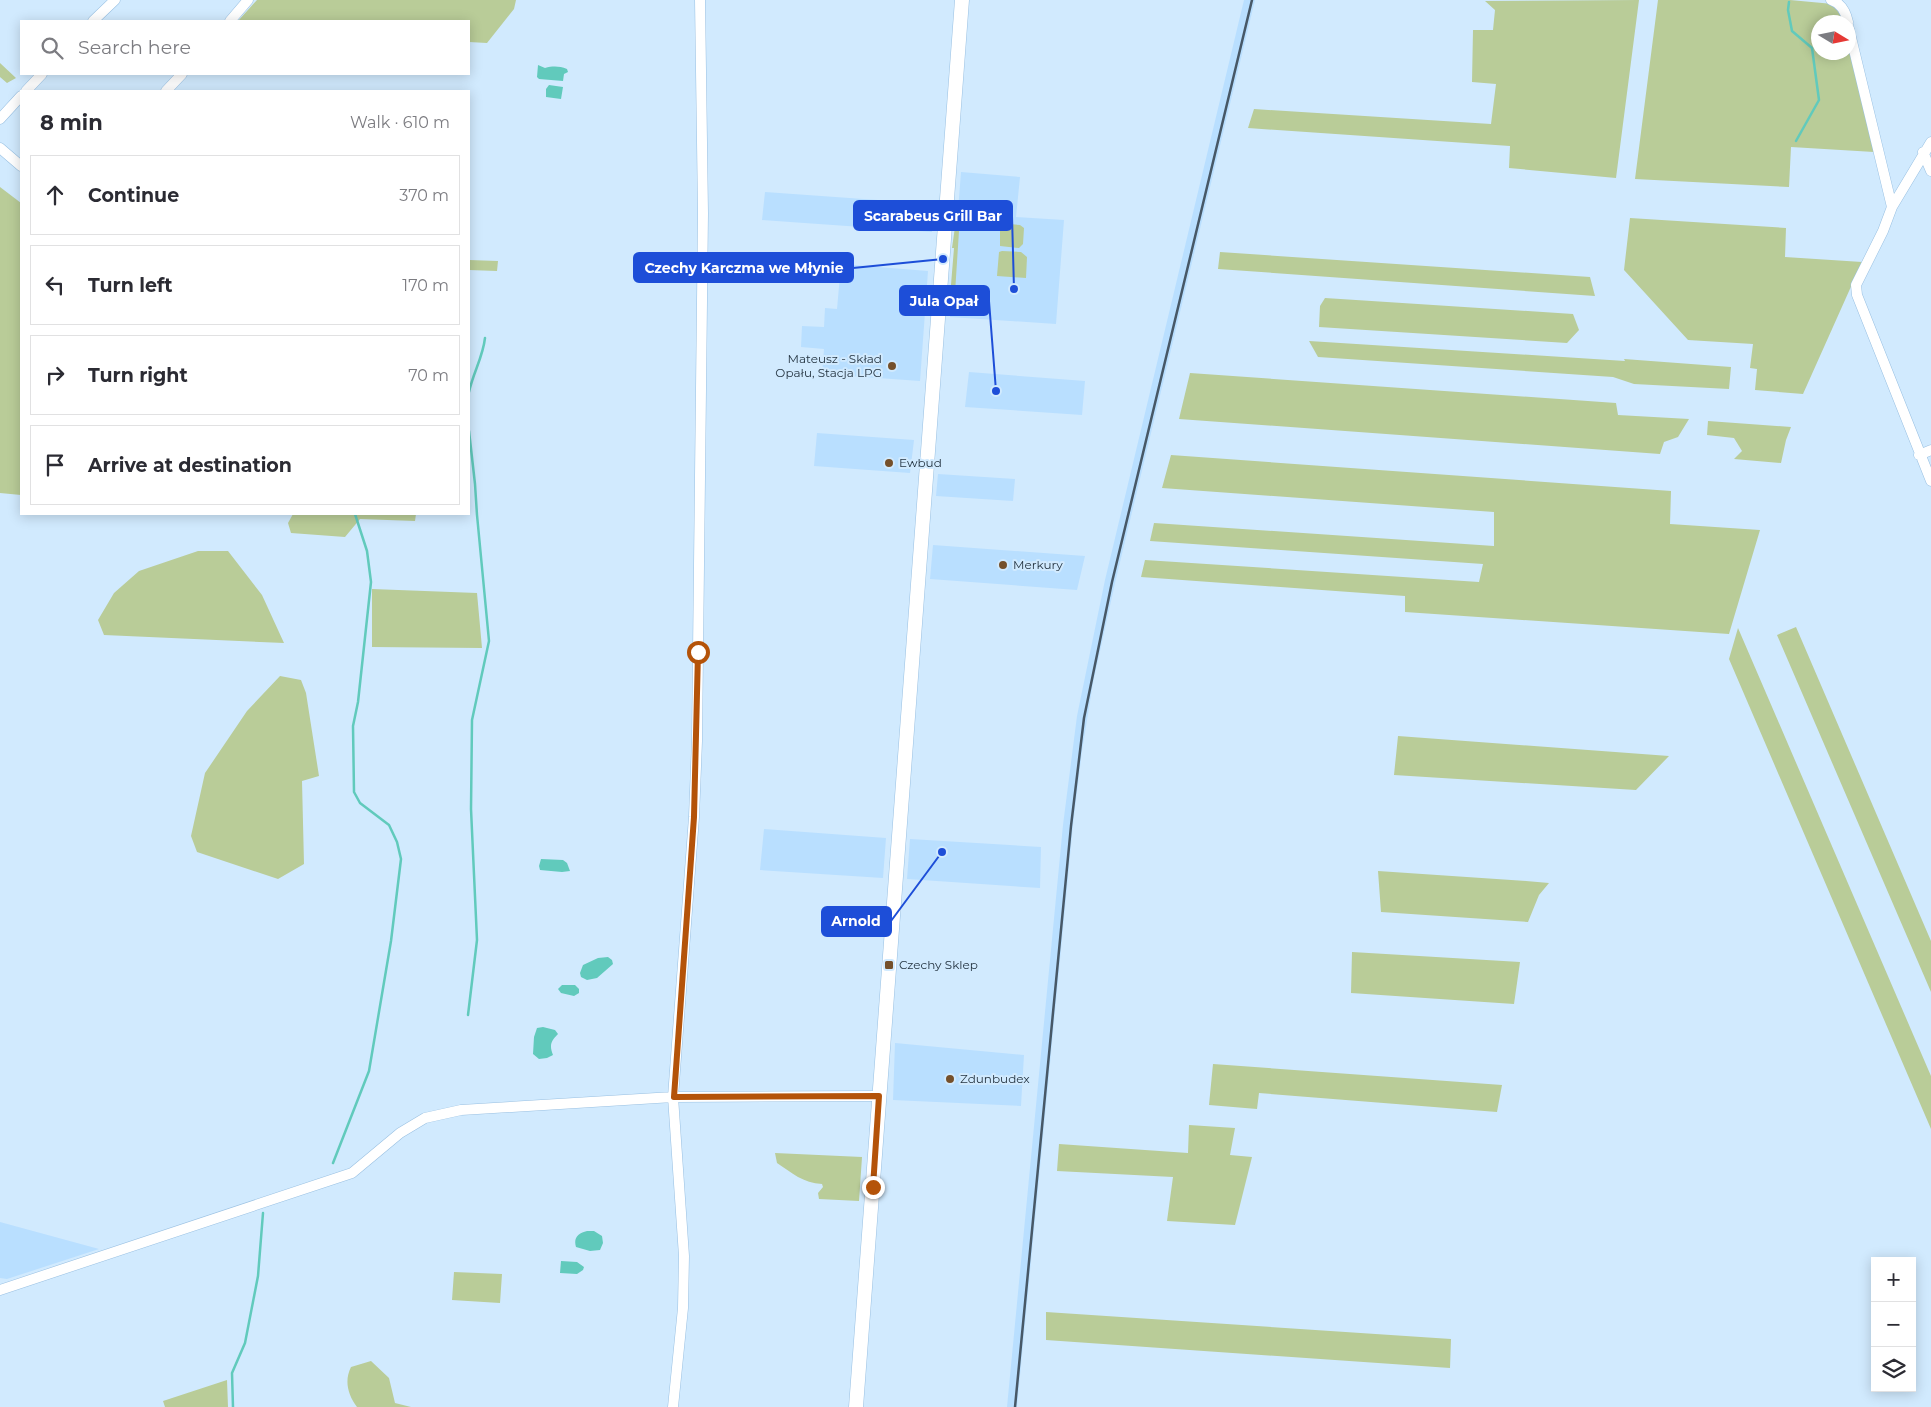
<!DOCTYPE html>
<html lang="en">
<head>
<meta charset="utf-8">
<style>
	body { margin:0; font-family:Montserrat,sans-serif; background:#f7f7f7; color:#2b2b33 }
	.controls { position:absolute; right:15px; bottom:15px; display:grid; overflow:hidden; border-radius:0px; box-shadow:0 2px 12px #0003 }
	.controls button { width:45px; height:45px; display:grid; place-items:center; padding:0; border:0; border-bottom:1px solid #e1e1e2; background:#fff; color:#2b2b33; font:25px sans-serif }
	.compass { position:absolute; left:1811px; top:15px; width:45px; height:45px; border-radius:50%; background:#fff; box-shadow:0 2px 12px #0003; rotate:100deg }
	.stop { position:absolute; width:15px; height:15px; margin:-11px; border:4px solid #b45309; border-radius:50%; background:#fff }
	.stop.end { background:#b45309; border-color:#fff; box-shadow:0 1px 5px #0008 }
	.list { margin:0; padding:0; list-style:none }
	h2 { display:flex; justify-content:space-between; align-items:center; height:65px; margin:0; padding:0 20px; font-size:21px }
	h2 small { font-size:16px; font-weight:400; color:#7c7c81 }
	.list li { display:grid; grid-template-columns:32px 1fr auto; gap:15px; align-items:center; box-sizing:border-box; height:80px; margin:0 10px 10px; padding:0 10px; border:1px solid #e1e1e2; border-radius:0px }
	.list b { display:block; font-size:19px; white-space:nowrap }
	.list em { font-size:16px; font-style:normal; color:#7c7c81 }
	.icon { flex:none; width:28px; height:28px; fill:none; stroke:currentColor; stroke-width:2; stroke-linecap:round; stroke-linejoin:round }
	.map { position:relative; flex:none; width:1931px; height:1407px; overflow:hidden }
	.search { position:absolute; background:#fff; box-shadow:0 2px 12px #0003; left:20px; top:20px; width:450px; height:55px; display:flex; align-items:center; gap:12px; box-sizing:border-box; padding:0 18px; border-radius:0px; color:#7c7c81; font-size:19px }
	.panel { position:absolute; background:#fff; box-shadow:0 2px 12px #0003; left:20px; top:90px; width:450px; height:425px; border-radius:0px }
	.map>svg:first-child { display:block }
	.built { fill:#b9dfff }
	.green { fill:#b9cc98 }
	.water { fill:#61cabc }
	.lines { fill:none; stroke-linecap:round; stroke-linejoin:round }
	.stream { stroke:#61cabc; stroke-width:2.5 }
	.minor-casing { stroke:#99c0e2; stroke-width:11 }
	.secondary-casing { stroke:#99c0e2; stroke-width:15 }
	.minor { stroke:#fff; stroke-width:10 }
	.secondary { stroke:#fff; stroke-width:14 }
	.rail { stroke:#475867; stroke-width:2.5 }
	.route { stroke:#b45309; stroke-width:6 }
	.poi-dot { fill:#75502b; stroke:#d1eafe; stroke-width:2 }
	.labels { text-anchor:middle; stroke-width:4; stroke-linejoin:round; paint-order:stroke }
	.poi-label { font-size:12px; fill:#243441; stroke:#d1eafe; text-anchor:start }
	.leader { fill:none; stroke:#1d4ed8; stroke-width:2 }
	.callout-dot { fill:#1d4ed8; stroke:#d1eafe; stroke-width:2 }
	.callout { fill:#1d4ed8; stroke:#1d4ed8; stroke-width:2 }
	.callout-label { font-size:14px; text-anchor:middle; font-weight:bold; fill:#fff }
</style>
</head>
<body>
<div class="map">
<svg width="1931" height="1407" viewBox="0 0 1931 1407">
	<rect width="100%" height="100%" fill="#d1eafe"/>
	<path class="built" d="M1244,0h11l-140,583 -22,100 -11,68 -9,74 -56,582h-10l56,-582 14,-109 28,-136z
		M961,172l59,5 -4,40 48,3 -8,104 -106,-7z
		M765,192l169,12 -2,28 -170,-12z
		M841,264l87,7 -8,110 -98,-7 2,-25 -23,-2 1,-21 22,1 1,-19 12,1z
		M969,372l116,9 -3,34 -117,-8z
		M817,433l97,7 -4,33 -96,-7z
		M938,474l77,5 -2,22 -77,-5z
		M933,545l152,11 -8,34 -147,-11z
		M764,829l122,9 -3,40 -123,-8z
		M910,839l131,8 -1,41 -133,-9z
		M895,1043l129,12 -3,51 -128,-6z
		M0,1222l99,27 -92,30 -7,-1z"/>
	<path class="green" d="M257,0h259l-2,9 -27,34 -18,-1v-21h-231z
		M1639,0l-23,178 -107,-10 1,-22 -262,-18 6,-19 237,15 5,-40 -24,-2 1,-52h20l2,-20 -10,-9z
		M1658,0h132l43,4 8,12 2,6h-25v30h30l1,-6 25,106 -83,-5 -2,40 -154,-8z
		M0,63l16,15 -9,5 -7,-6z
		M0,187l21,16v292l-21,-2z
		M1630,218l156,10 -1,29 77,5 -59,132 -48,-4 2,-21 -7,-1 3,-24 -65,-4 -64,-70z
		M1009,224l11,1 4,3 -1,16 -4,4 -19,-2v-16z
		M955,227l4,4 -4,62 -5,4 4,-49h-2z
		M1002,251l19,1 6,5 -1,21 -29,-2 2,-24z
		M1220,252l370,25 5,19 -377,-27z
		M469,260l29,1 -1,10 -28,-1z
		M1325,298l248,16 6,16 -12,13 -248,-16 1,-21z
		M1309,341l316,20 -1,-2 107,8 -2,22 -95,-5 -21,-7 -295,-20z
		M1190,373l426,30 2,12 71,4 -11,18 -14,5 -4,12 -481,-35z
		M1708,421l83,6 -5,13 -5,23 -47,-4 8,-8 -8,-13 -27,-3z
		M1171,455l500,36 -1,33 90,6 -31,104 -324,-22v-16l-264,-19 4,-17 334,22 4,-18 -333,-23 4,-18 340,23v-34l-332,-24z
		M293,514h123l-1,7 -55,-2 -15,18 -54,-4 -3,-10z
		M198,551h30l34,44 22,48 -180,-8 -6,-15 16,-27 25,-22z
		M372,589l105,4 5,55 -110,-1z
		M1796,627l135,314v51l-154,-357z
		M1738,628l193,448v53l-202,-470z
		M280,676l21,4 5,13 13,83 -17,5 2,83 -26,15 -81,-27 -6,-16 14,-63 42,-62z
		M1398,736l271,20 -33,34 -242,-15z
		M1378,871l148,10 23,2 -10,12 -11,27 -147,-10z
		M1352,952l168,10 -6,42 -163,-11z
		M1213,1064l289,21 -5,27 -238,-19 -2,16 -48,-4z
		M1189,1125l46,3 -5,27 22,2 -17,68 -68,-4 6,-44 -116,-6 2,-27 129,9z
		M775,1153l87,4 -3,44 -40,-2 -1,-6 5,-6 -1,-3c-19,-1 -30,-11 -45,-21z
		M454,1272l48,2 -2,29 -48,-3z
		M1046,1312l405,27 -1,29 -404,-28z
		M371,1361l18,17 6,25 16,4h-54c-9,-12 -13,-26 -6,-40z
		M227,1380l1,27h-63l-2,-6z"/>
	<path class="water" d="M538,65l7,3c8,-2 14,-2 22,1l1,3 -4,2 -1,7 -24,-2 -2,-2z
		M549,85l14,2 -2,12 -15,-2v-8z
		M541,859l22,1 4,3 3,8 -8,1 -22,-2 -1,-4z
		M608,957l4,3 1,4 -16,14 -10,2 -6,-3 -1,-4 3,-8 15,-7z
		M562,985h13l4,4v4l-5,3 -13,-3 -3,-4z
		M543,1027l12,3 3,4c-7,7 -9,11 -5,21l-6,3 -8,1 -6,-5 1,-17 3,-9z
		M587,1231h7l8,5 1,7 -3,7 -10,1 -14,-4c-3,-10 3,-14 11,-16z
		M561,1261l16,1 7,5 -1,3 -6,4 -17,-1z"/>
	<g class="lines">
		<path class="stream" d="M1789,2l-1,8 4,21 20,17 7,52 -23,41
			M469,392c4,-19 14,-35 16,-54
			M468,1015l9,-75 -6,-131 1,-89 17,-79 -12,-126 -2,-31 -6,-53
			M333,1163l36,-92 22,-130 10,-82 -4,-17 -8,-17 -29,-22 -6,-11 -1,-66 5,-24 13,-120 -4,-31 -12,-37
			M233,1407l-1,-34 13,-30 13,-67 5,-63"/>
		<defs>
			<path id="minor" d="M1831,0c10,3 15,13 17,22
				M93,21l22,-21
				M230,21l18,-21
				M1848,25l44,182 -9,24 -27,54 1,10 74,186
				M26,91l16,-17
				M166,91l16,-17
				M0,119l21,-23
				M0,148l21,18
				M1923,152l8,19
				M1892,207l39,-65
				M1919,455l12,-5
				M0,1290l352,-117 48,-40 25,-15 36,-8 212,-13 206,-1
				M673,1407l10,-99 1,-52 -11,-159 21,-280 3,-76 6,-528 -3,-213"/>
			<path id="secondary" d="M856,1407l106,-1407"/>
		</defs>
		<use href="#minor" class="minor-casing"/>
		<use href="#secondary" class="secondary-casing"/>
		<use href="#minor" class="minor"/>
		<use href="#secondary" class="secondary"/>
		<path class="rail" d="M1015,1407l56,-581 13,-108 28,-136 140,-582"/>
	</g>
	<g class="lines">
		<path class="route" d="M698,652l-4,165 -20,280 205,-1 -6,91"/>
	</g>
	<g class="poi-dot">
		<circle cx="892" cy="366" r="5"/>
		<circle cx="889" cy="463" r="5"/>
		<circle cx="1003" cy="565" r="5"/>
		<rect x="884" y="960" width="10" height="10" rx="2.5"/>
		<circle cx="950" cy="1079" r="5"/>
	</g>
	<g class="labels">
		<g class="poi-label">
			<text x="882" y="363" text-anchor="end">Mateusz - Skład<tspan x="882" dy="14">Opału, Stacja LPG</tspan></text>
			<text x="899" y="467">Ewbud</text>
			<text x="1013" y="569">Merkury</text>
			<text x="899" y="969">Czechy Sklep</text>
			<text x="960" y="1083">Zdunbudex</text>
		</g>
	</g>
	<path class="leader" d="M1014 289L1012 216M943 259L853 268M996 391L989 301M942 852L891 921"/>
	<g class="callout-dot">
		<circle cx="1014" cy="289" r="5"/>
		<circle cx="943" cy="259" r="5"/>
		<circle cx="996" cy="391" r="5"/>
		<circle cx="942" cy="852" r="5"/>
	</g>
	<g class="callout">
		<rect x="854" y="201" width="158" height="29" rx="5"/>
		<rect x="634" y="253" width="219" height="29" rx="5"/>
		<rect x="900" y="286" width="89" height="29" rx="5"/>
		<rect x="822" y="907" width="69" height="29" rx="5"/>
	</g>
	<g class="callout-label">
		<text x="933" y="221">Scarabeus Grill Bar</text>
		<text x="744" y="273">Czechy Karczma we Młynie</text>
		<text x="944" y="306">Jula Opał</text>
		<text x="856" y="926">Arnold</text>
	</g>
</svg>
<div class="controls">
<button>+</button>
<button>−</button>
<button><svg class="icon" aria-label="layers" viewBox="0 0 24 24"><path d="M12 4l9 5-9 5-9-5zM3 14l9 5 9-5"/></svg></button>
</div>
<svg class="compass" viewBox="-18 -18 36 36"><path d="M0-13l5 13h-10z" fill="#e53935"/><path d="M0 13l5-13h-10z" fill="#7c7c81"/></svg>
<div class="stop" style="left:698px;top:652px"></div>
<div class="stop end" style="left:873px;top:1187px"></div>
<div class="search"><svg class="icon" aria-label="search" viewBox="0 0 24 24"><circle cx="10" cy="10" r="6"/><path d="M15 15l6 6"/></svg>Search here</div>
<section class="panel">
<h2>8 min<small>Walk · 610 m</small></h2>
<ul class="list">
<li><svg class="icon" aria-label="ahead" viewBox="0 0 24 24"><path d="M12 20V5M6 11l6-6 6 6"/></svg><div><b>Continue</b></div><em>370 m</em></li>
<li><svg class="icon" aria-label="left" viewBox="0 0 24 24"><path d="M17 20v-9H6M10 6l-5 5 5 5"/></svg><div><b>Turn left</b></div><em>170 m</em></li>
<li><svg class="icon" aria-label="right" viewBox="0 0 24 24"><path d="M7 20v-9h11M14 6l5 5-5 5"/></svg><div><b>Turn right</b></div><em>70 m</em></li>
<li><svg class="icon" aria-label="arrive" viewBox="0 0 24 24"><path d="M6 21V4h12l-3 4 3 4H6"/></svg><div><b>Arrive at destination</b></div></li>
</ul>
</section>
</div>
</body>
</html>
